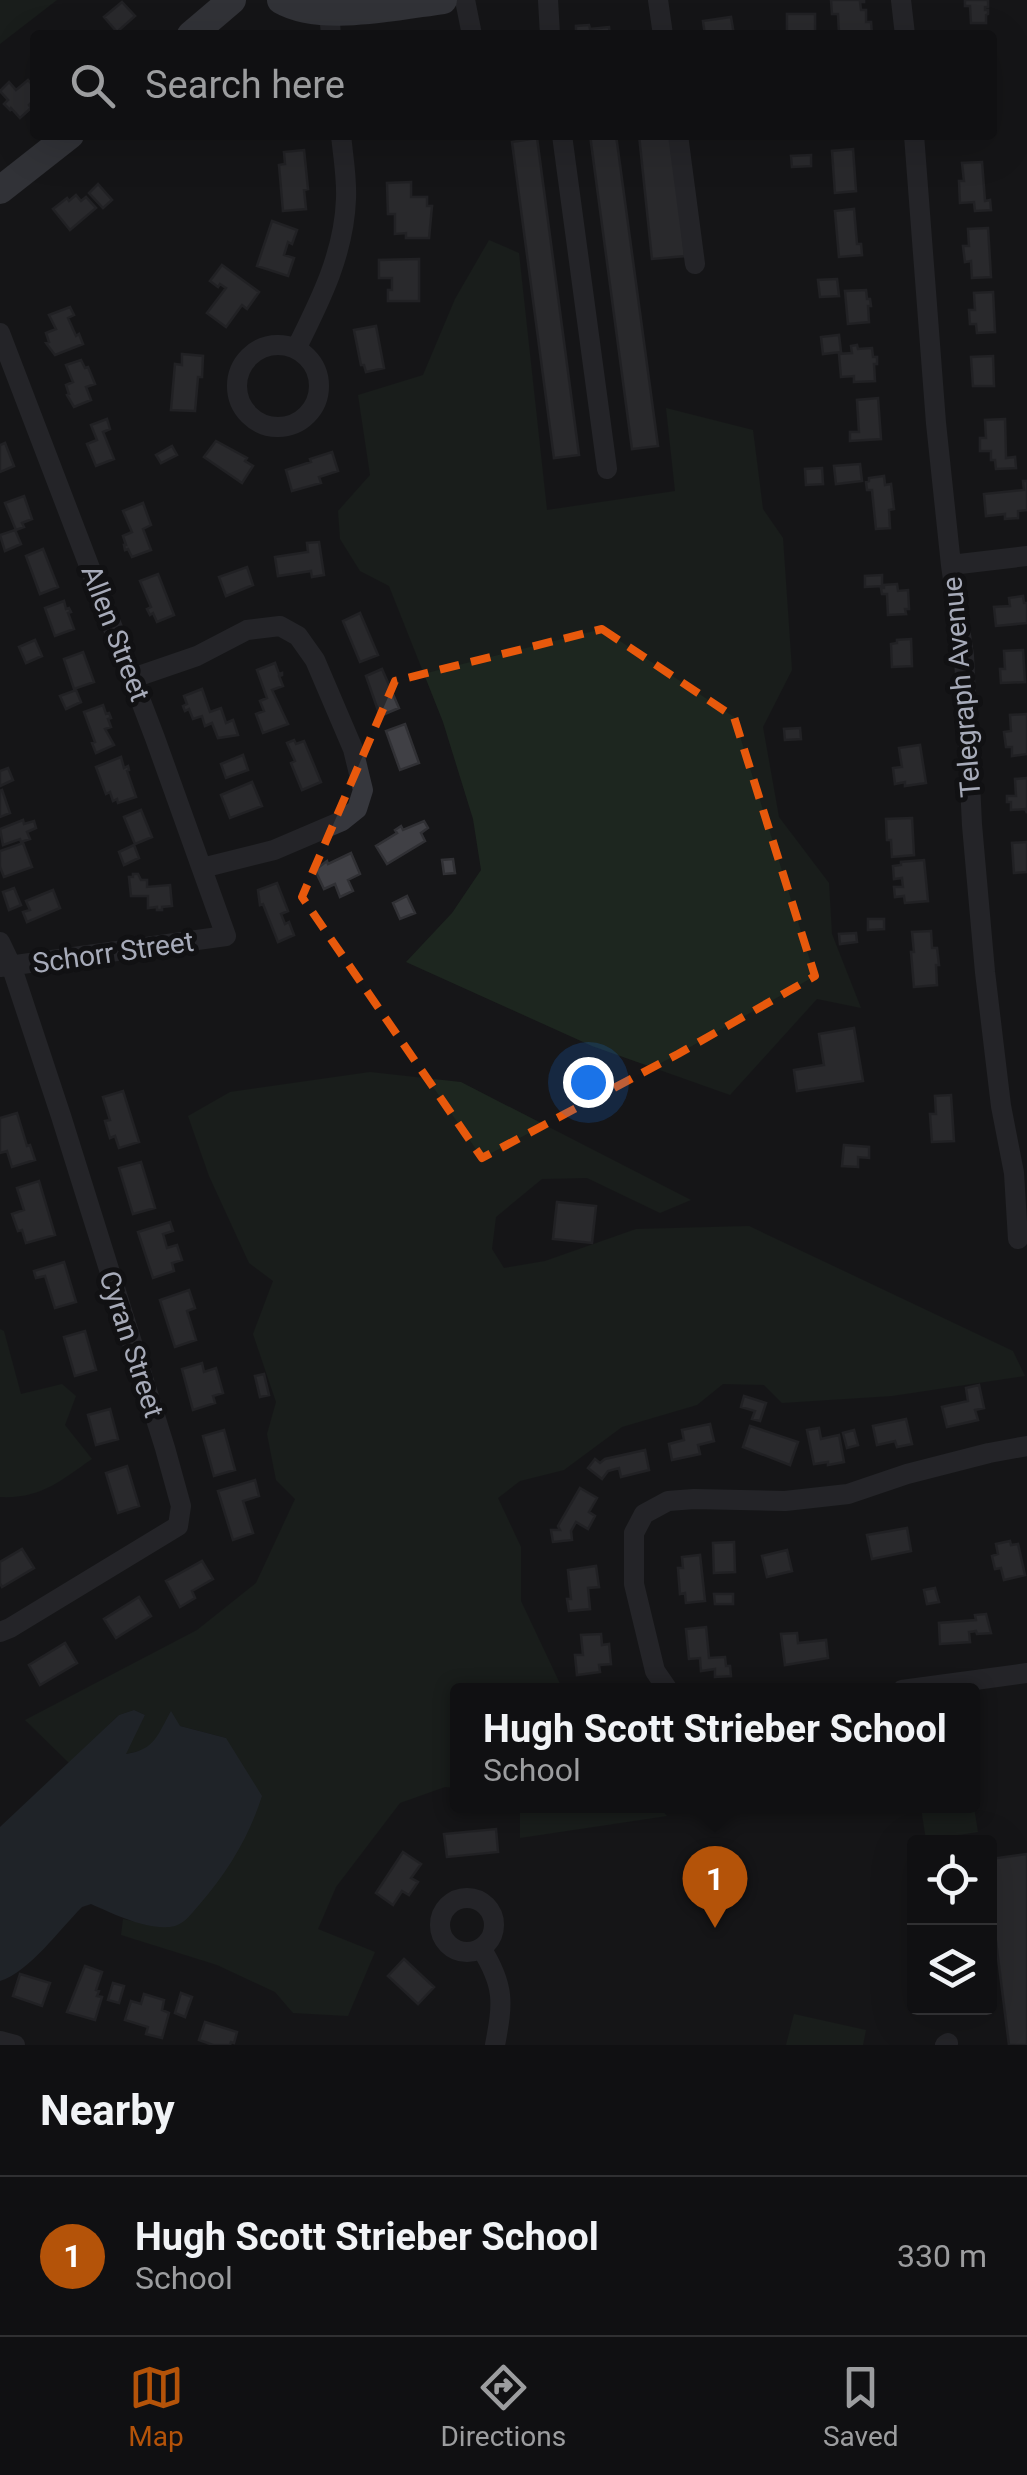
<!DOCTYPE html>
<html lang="en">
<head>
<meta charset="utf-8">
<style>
	body { margin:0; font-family:Roboto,sans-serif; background:#19191b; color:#f1f3f6 }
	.controls { position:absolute; right:30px; bottom:30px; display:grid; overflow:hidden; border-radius:10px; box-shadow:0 10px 40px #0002 }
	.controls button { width:90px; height:90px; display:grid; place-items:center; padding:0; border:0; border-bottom:2px solid #303032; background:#101012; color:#f1f3f6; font:50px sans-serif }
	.you { position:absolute; left:588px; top:1082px; width:35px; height:35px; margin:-25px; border:8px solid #fff; border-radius:50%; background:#1a73e8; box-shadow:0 0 0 15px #1a73e833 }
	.badge { display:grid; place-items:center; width:65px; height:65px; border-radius:50%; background:#b45309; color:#fff; font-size:32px; font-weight:700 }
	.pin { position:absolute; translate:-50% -82px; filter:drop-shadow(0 2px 5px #0008) }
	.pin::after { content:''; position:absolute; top:52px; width:35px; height:30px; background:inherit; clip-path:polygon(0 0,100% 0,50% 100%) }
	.popup { position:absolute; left:450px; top:1683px; width:530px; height:130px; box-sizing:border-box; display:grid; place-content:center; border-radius:10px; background:#101012; filter:drop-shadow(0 2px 8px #0005); font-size:32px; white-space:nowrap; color:#9c9d9f }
	.popup b { font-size:38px; color:#f1f3f6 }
	.popup::after { content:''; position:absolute; left:50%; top:100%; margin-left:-20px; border:20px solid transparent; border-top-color:#101012 }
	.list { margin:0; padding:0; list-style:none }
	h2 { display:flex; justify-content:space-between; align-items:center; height:130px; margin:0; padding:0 40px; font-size:42px }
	h2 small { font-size:32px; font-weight:400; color:#9c9d9f }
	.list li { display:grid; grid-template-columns:65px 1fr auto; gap:30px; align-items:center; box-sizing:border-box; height:160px; padding:0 40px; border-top:2px solid #303032 }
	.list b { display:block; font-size:38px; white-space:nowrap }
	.list p { margin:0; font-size:32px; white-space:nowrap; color:#9c9d9f }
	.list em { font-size:32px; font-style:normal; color:#9c9d9f }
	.icon { flex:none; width:55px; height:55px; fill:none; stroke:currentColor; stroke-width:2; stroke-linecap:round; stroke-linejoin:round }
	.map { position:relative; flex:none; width:1027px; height:2045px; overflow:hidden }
	.search { position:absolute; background:#101012; box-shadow:0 10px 40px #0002; left:30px; right:30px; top:30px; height:110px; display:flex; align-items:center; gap:25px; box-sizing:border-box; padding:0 35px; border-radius:10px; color:#9c9d9f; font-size:38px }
	.sheet { height:290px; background:#101012 }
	nav { display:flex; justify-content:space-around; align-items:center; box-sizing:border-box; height:140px; border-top:2px solid #303032; background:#101012; font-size:28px; color:#9c9d9f }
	nav a { display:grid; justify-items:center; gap:5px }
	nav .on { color:#b45309 }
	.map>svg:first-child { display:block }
	.green { fill:#1d261f }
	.water { fill:#2b343d }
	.building { fill:#404045; stroke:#303034; stroke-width:2.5 }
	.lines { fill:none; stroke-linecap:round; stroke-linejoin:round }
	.minor { stroke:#36373d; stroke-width:20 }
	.major { stroke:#52545d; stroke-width:28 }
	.marked { fill:none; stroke:#e8590c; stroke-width:8; stroke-dasharray:20 12; stroke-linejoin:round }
	.labels { text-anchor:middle; stroke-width:10; stroke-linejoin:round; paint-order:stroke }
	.street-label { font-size:28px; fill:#a7abb9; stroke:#111113 }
</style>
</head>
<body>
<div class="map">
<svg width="1027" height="2045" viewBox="0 0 1027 2045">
	<rect width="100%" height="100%" fill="#161618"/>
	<path class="green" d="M0,0h57l-57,44z
		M489,240l30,13 28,257 128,-19 -9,-83 87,22 10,79 20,29 9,132 -29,57 16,90 50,66 3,51 29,74 -44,-9 -87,96 -138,-49 -186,-84 46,-49 29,-43 -8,-51 -30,-97 -54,-136 -29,-15 -20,-32 -2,-28 32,-36 -12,-80 65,-20 32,-76z
		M370,1072l91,10 230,118 -31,13 -73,-35 -45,1 -46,38 -4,32 12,19 41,-7 91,-32 113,-3 264,125 12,25 -133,20 -110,7 -18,-18 -41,-1 -26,21 -75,22 -58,43 -44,11 -22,17 23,49v54l42,89h-105l-1,98 -12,-1 -45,16 -64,84 -18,42 57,23 -27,64 -55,-3 -18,-21 -58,-27 -96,-30 2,-16 38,8 65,-189 -46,-12 -39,25 -16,3 20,-39 -11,-5 -15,5 -50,48 -44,-43 172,-90 59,-47 39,-84 -19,-19 -9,-46 9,-32 -23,-68 20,-53 -24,-18 -40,-87 -21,-60 42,-24z
		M0,1329l4,2 17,63 41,-10 14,12 -11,29 27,34c-32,22 -51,40 -92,38z
		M973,1801l5,31 -52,8 -5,-32 51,-2z
		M520,1806h138l9,10 -147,22z
		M794,2014l72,16 -3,15h-77z"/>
	<path class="water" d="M134,1710l11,5 -19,39c29,-4 32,-20 45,-43l9,15 46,12 36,58c-13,41 -35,77 -63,109 -7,8 -14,18 -24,21 -25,6 -61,-12 -84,-22l-9,3c-22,22 -53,65 -82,74v-154l119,-112z"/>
	<path class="building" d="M831,0h33v2h-4l1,8h5v12h5l1,13 -33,-2 -1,-19h-6z
		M965,0h23v7h-3v3h3v4l-2,1v8h-15l-1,-17h-5z
		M122,2l13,14 -18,16 -13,-15z
		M787,14h28v21h-28z
		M731,17l3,18h-29l-2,-14z
		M589,25l1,4 19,-2 1,8h-34v-9z
		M28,80l7,8v11l-6,6 2,3 -11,10 -9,-10 -1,2 -6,-6 4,-4 -8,-9 9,-9 7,8z
		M590,135h26l42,311 -26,3z
		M639,135h34l12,121 -33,3z
		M537,138l42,317 -25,3 -42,-316z
		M853,149l3,42 -21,2 -3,-42z
		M304,150l4,39 -4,1 2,19 -23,2 -4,-46 6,-1 -1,-12z
		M811,155v11l-19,1 -1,-11z
		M982,162l3,39 5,-1 1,10 -16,1 -1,-9 -14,1 -1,-22h5l-2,-18z
		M411,182v15h16v9h5l-3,32h-23v-5l-11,1v-20h-7l-1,-31z
		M98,184l14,16 -9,8 -14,-15z
		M76,195l5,6 5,-4 10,11 -26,22 -17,-21 14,-11 2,3z
		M854,209l3,35h4l1,11 -23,2 -4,-46z
		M272,221l25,9 -5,14 -4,-2 -4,13 10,3 -6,18 -31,-10z
		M988,228l3,49 -19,1 -1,-17 -6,1 -2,-16h6l-1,-17z
		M419,259v42h-31v-11h4v-12h-13v-18z
		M222,265l37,27 -12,17 -5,-4 -16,22 -19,-14 19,-25 -6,-4 -2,3 -8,-6z
		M837,279l2,17 -19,1 -2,-17z
		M866,290l1,9h3l1,7h-3l1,16 -21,2 -3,-33z
		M993,292l2,40 -18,1 -1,-9h-6l-1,-14h6l-1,-17z
		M70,307l4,8 -6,3 8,18 3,-2 4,10 -28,11 -9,-12 3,-1 -3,-9 10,-4 -7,-14z
		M376,326l8,42 -18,4 -2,-7h-3l-7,-35z
		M839,335l2,17 -18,2 -2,-17z
		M857,345l1,4 14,-1 1,9h4v7h-3l1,17 -21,1v-6l-13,1 -2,-23 13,-1 -1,-7z
		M182,354l21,2 -1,21h-4l-3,34 -24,-1 4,-46 7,1z
		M993,356l1,30h-21l-2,-29z
		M81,360l4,8 3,-1 7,17 -9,3 5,13 -17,7 -7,-12 2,-1 -3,-9 7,-3 -7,-17z
		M878,398l3,41 -31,2v-9h9l-2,-32z
		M107,419l3,10 -7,3 11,27 -18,7 -9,-22 10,-4 -6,-15z
		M1005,419l1,39 9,-1 1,11 -20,1 -1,-9h-4v-9h-11v-13h6l-1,-18z
		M216,441l31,17 -2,3 8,5 -11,17 -38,-26z
		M5,443l9,23 -14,6v-27z
		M172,446l5,9 -16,8 -5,-8z
		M332,452l6,19 -19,6 2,6 -29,8 -6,-21 25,-8 -1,-3z
		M860,464l2,17 -26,3 -2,-18z
		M822,468l1,16 -17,1 -1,-16z
		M884,476l1,9 6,-1 3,25 -5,1 1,18 -14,1 -4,-39h-5l-1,-8 3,-1v-3z
		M1023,481h4v29l-9,1v7l-13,1v-5l-19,2 -2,-22 40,-4z
		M24,496l8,23 -10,4 2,4 -8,3 -11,-27z
		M143,503l8,22 -8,4 8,21 -19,7 -4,-8 -3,1 -1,-5h2l-3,-9 9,-4 -9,-21z
		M15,530l6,14 -16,7 -5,-16z
		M319,542l5,33 -12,2 -1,-6 -33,5 -3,-19 33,-5 -1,-9z
		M43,549l15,38 -18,7 -14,-38z
		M247,567l6,18 -27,11 -7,-19z
		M158,574l16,41 -17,7 -4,-9 -3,2 -3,-6 4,-2 -11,-26z
		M882,575v11l-17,1v-11z
		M897,584l1,7 10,-1 1,19h-4l1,5 -18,1 -1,-21h-5l-1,-6h3v-3z
		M1023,596l1,7h3v20l-31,3 -2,-19 16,-1 -1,-8z
		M64,601l2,8 3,-1 2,4 -3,1 6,16 -19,7 -10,-28z
		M360,613l18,42 -18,7 -17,-41z
		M911,639l1,27 -20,1 -1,-23 6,-1v-3z
		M35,640l7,16 -16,7 -7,-16z
		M1023,650l2,32 -24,1 -1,-14h5l-1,-18z
		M83,652l11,30 -20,7 -10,-30z
		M275,663l4,11 3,-1v2l-3,1 4,10 -11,4 16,34 -25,9 -7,-19 8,-3 -4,-10 7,-3 -10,-28z
		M382,669l17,39 -19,8 -14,-40z
		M202,689l8,23 11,-4 5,15 7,-3 5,15 -20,3 -6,-15 -7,3 -3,-10 -9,3 -4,-10 -4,2 -2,-5 4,-2 -3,-8z
		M76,690l5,12 -15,7 -6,-13z
		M103,705l3,9 3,-1 2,5 -3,1 3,8 -6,2 9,16 -18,8 -4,-10 3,-1 -11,-30z
		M1027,714v40l-15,2v-9h-6l-2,-15 7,-1 -1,-16z
		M405,724l14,39 -19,7 -14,-39z
		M800,728l1,11 -16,1 -1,-11z
		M294,740l2,4 8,-3 17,41 -19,8 -11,-27 4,-2 -8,-18z
		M920,745l6,38 -21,3v-4l-10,2 -2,-16 9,-1 -3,-19z
		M243,755l5,15 -22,8 -5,-14z
		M121,757l3,11 4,-2 1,4 -2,1 9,26 -18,6 -1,-4 -4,2 -3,-9 -4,2 -10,-27z
		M8,768l5,12 -13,6v-15z
		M1027,778v35l-2,-4 -14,1v-8h-4v-6h9l-1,-17z
		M252,782l10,24 -32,12 -9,-23z
		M2,790l8,23 -10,4v-26z
		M141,810l11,27 -17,7 -11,-27z
		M912,818l2,37 -22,2 -1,-17h-4l-1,-21z
		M23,820l1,4 10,-3 2,7 -9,4 3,7 -9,3 -1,-3 -17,6 -3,-16z
		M424,821l4,7 -7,5 4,8 -38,23 -11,-18 21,-13 -2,-3 6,-4 2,4z
		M1027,842v30l-13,1 -2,-30z
		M23,843l9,24 -28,10 -4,-10v-16z
		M134,845l5,13 -15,7 -5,-13z
		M351,853l9,21 -12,6 5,11 -13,6 -5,-13 -11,5 -9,-19 12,-9 1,3z
		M453,859l2,14 -11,1 -2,-14z
		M924,860l4,41 -23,2 -1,-7 -9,1 -1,-10h9l-1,-9 -8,1 -1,-13 8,-1v-3z
		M133,874h5l3,6h6v7l23,-2 2,21 -10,1v3h-5v-3l-9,1v-12h-17l-2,-19h4z
		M277,883l11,28 -7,3 4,10 4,-2 5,13 -16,7 -15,-38 -3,1 -2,-15z
		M14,888l7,17 -12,5 -6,-18z
		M53,890l7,18 -33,14 -4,-10 7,-2 -4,-9z
		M407,896l8,17 -15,6 -7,-16z
		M868,919h16v10l-16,1z
		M931,931l1,17h5l2,17h-3l1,20 -23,2 -3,-35h3l-2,-20z
		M856,933l1,9 -17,2 -1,-10z
		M854,1028l9,53 -66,10 -3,-21 30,-5 -5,-31z
		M123,1091l16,51 -20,6 -4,-12 -5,2 -5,-17 5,-1 -7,-23z
		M951,1095l3,46 -22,1 -2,-28h6l-1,-18z
		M17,1113l10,33 3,-1 5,15 -23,7 -5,-16 -7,2v-35z
		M844,1145l25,2v11l-11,-1v10l-16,-1z
		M141,1162l14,46 -22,6 -14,-46z
		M39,1181l16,54 -29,8 -4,-13 -4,1 -6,-17 12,-4 -7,-22z
		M557,1202l39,4 -4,37 -39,-4z
		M170,1222l3,9 -10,3 4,14 10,-3 5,15 -10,3 2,8 -21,7 -15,-46z
		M64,1262l12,40 -21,6 -10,-32 -9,2 -2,-7z
		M189,1290l6,18 -8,3 9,29 -21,7 -15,-47z
		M85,1331l11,39 -21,6 -11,-39z
		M202,1363l2,9 12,-4 7,25 -10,3 2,7 -22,7 -11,-41z
		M264,1374l5,21 -9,2 -5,-21z
		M979,1385l5,23 -9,2 3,10 -31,7 -5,-20 26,-6 -2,-13z
		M744,1396l22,7 -6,18 -8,-2 3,-8 -14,-4z
		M110,1409l8,30 -22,6 -8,-30z
		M906,1419l6,25 -15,3 -2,-6 -18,4 -4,-19z
		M710,1424l4,17 -16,4 2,9 -28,6 -3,-16 15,-4 -2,-10z
		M750,1426l48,16 -8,23 -47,-18z
		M819,1428l2,11 18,-4 5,27 -16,3v-3l-14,2 -7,-34z
		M224,1430l11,40 -21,6 -11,-40z
		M854,1430l4,15 -11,3 -4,-15z
		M645,1450l4,20 -28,7 -2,-9 -11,3 -6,8 -14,-11 7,-9 5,4 5,-4z
		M127,1466l12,40 -21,7 -12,-40z
		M255,1480l4,16 -16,5 10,32 -20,7 -15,-49z
		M580,1488l17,10 -8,14 6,4 -7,13 -12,-7 -5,9 1,9 -19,2 -2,-12h9l-2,-4z
		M907,1528l4,23 -39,8 -5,-24z
		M1010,1541l1,4 7,-1 7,31 -21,5 -3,-12 -6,1 -3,-13 6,-2 -2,-10z
		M734,1542l1,30 -21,1 -1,-30z
		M22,1549l12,19 -32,19 -2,-4v-21z
		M787,1550l5,21 -25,6 -5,-21z
		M700,1555l5,46 -19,2 -1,-10 -5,1 -2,-26h5l-1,-11z
		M202,1561l11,18 -21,12 3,7 -15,9 -14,-26z
		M596,1566l3,21 -11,1 2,21 -21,2 -2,-12h4l-3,-29z
		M935,1588l4,14 -12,2 -3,-14z
		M714,1594h19v10h-18z
		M139,1597l12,19 -35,22 -12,-19z
		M986,1614l5,19 -14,1 -1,-3 -7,1 1,10 -30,2 -1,-21 37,-3 -1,-5z
		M706,1627l3,31 16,-1 1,9h4l1,10 -16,1v-8l-14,2 -1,-13 -11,1 -3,-30z
		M797,1633l1,10 28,-3 2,18 -43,7 -4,-31z
		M601,1634l1,11 7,-1 2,20 -12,1 1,7 -23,3 -2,-20h8l-2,-20z
		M65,1643l12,20 -37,22 -11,-20z
		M496,1829l2,23 -51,5 -3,-23z
		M403,1852l18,12 -10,14 7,4 -9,13 -7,-4 -9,14 -17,-12z
		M1027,1854v191h-18l-19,-151v-35z
		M404,1959l30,28 -16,17 -30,-28z
		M85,1966l17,6 -6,18 3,1 -2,5 5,1 -7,23 -28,-8z
		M20,1974l30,9 -8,23 -29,-10z
		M113,1983l11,3 -5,17 -11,-3z
		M181,1993l11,4 -7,20 -10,-4z
		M144,1994l20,6 -2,10 7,3 -7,25 -16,-4 2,-7 -23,-7 6,-19 10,3z
		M205,2022l32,10 -3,11 -3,-1 -1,3h-17l-14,-5z"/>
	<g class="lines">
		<path class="minor" d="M465,0l7,35
			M548,0l2,35
			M658,0l5,35
			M901,0l4,35
			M329,12l2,23
			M562,135l45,334
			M678,135l17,129
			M914,135l22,288 15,142 13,91 8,169 13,147 16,134 13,67 4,66
			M0,333l155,405 71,198 -226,31
			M237 386a41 41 0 1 1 82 0a41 41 0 1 1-82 0Z
			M296,349c24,-48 48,-95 50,-150 1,-22 -3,-43 -5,-64
			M951,565l76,-9
			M133,678l64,-22 50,-26 33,-4 18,10 17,24 38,89 10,41 -6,19 -15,12 -68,29 -72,18
			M0,942l11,23 50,151 104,332 16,58 -3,20 -168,102 -10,4
			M668,1690l-13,-19 -21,-87v-51l10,-19 24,-13 26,-2 91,2 63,-7 59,-20 82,-21 38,-7
			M902,1690l125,-17
			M440 1925a27 27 0 1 1 54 0a27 27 0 1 1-54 0Z
			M481,1948c24,38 22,55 14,97
			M0,2041l15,4
			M945,2045l3,-2"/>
		<path class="major" d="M281,0c40,23 117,6 162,0
			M191,35l41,-35
			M0,190l70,-55"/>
	</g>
	<path d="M0 0H1027V2045H0ZM602,629l132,88 81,259 -137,78 -196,104 -180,-261 93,-216z" fill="#161618" fill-opacity=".55" fill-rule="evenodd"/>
	<path class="marked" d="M602,629l132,88 81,259 -137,78 -196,104 -180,-261 93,-216z"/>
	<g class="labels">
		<g class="street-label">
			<text transform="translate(116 633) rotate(69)" y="10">Allen Street</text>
			<text transform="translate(961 687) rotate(-95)" y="10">Telegraph Avenue</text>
			<text transform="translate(113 952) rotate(-8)" y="10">Schorr Street</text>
			<text transform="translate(132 1344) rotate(72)" y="10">Cyran Street</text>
		</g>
	</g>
</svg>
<div class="controls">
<button><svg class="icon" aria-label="locate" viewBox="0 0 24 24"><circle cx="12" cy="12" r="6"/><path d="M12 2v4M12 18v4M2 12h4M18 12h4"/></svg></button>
<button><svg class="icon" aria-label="layers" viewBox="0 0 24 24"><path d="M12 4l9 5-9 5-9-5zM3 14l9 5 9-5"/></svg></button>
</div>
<div class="you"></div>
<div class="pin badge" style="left:715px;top:1928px">1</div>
<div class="popup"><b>Hugh Scott Strieber School</b>School</div>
<div class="search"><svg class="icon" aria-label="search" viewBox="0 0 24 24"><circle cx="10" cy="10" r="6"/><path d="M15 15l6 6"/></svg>Search here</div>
</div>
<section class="sheet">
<h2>Nearby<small></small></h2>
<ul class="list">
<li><span class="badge">1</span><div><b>Hugh Scott Strieber School</b><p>School</p></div><em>330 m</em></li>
</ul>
</section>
<nav>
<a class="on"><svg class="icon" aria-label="map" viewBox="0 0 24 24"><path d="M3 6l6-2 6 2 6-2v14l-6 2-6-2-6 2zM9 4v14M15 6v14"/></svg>Map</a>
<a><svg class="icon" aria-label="directions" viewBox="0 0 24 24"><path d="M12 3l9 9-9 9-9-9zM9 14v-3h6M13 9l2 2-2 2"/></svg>Directions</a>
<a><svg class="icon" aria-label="saved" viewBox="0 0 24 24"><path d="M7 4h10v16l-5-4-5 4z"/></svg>Saved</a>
</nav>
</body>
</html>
